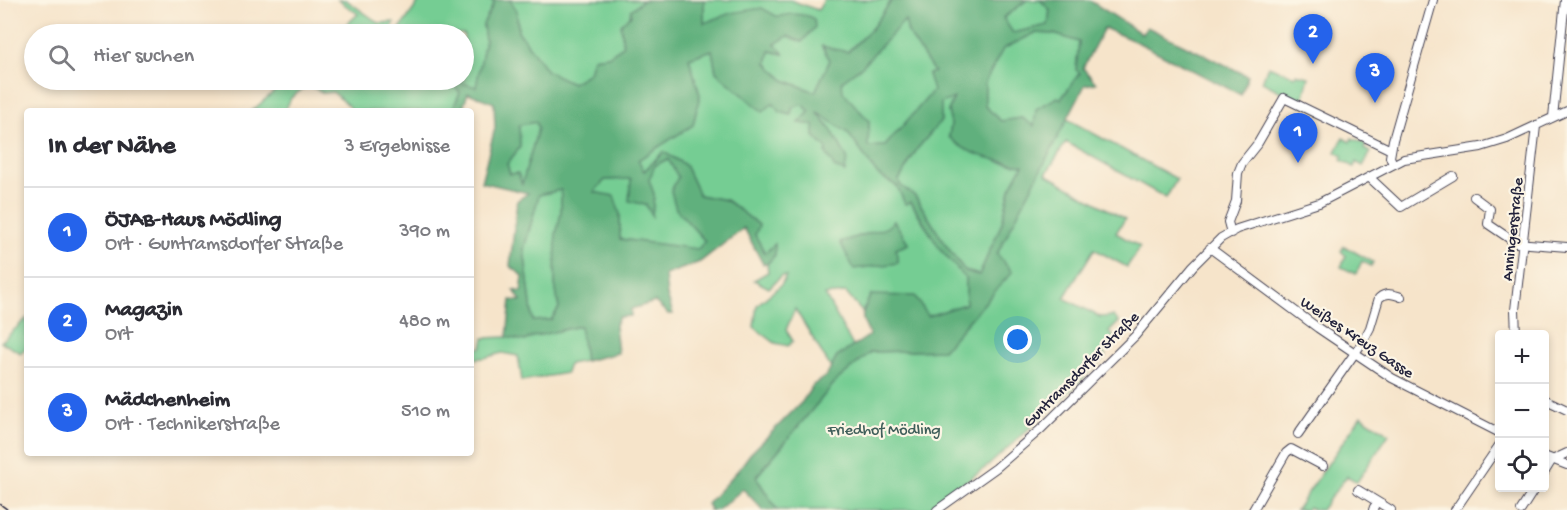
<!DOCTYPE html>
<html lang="de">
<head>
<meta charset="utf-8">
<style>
	body { margin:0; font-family:"Gochi Hand",sans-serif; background:#f7f7f7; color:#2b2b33 }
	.controls { position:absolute; right:18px; bottom:18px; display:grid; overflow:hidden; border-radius:6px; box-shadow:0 3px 9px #0003 }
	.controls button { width:54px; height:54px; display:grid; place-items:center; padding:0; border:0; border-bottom:2px solid #e1e1e2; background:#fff; color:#2b2b33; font:30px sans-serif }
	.you { position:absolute; left:1018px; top:340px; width:21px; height:21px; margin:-15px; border:4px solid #fff; border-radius:50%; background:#1a73e8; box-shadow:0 0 0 9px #1a73e833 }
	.badge { display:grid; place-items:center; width:39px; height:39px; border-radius:50%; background:#2563eb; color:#fff; font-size:20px; font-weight:700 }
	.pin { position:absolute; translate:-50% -50px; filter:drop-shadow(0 2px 3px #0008) }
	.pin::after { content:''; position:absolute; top:32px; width:21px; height:18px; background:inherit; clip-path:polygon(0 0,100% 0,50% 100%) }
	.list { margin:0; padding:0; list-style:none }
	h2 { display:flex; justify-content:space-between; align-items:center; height:78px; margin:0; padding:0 24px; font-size:26px }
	h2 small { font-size:20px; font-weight:400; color:#7c7c81 }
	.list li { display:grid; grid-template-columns:39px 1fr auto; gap:18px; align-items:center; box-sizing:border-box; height:90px; padding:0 24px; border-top:2px solid #e1e1e2 }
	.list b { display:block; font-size:22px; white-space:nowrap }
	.list p { margin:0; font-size:20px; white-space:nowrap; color:#7c7c81 }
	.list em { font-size:20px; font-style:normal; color:#7c7c81 }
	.icon { flex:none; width:33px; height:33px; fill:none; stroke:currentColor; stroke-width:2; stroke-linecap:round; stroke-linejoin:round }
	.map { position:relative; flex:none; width:1567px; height:510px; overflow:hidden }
	.search { position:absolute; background:#fff; box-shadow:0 3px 9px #0003; left:24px; top:24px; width:450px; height:66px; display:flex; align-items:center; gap:15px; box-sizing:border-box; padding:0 21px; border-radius:33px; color:#7c7c81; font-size:22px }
	.panel { position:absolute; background:#fff; box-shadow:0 3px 9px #0003; left:24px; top:108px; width:450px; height:348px; border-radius:6px }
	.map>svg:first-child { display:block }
	.green { fill:#75cd93; stroke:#4c7867; stroke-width:1.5; fill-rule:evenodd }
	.forest { fill:#60b07d; stroke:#41695c; stroke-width:1.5; fill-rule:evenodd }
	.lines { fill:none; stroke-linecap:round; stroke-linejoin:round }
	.minor-casing { stroke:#423f50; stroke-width:10 }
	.minor { stroke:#fff; stroke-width:8 }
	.rail { stroke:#22223b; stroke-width:1.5; stroke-dasharray:9 4.5; stroke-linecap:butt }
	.labels { text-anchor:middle; stroke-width:4.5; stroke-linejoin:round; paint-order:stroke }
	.street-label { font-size:16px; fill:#22223b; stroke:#fcf5e5 }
	.park-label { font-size:16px; fill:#3f5e5a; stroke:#fcf5e5 }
</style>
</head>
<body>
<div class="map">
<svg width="1567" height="510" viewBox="0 0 1567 510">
	<rect width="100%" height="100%" fill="#fcf5e5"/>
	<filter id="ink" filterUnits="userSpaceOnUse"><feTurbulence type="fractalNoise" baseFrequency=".0167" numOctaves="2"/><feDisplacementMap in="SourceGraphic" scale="12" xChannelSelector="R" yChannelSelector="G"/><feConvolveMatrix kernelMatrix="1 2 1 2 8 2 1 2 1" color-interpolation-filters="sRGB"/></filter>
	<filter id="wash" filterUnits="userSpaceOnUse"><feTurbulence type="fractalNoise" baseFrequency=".008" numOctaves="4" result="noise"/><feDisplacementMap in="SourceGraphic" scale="24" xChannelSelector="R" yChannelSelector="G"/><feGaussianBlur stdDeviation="1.35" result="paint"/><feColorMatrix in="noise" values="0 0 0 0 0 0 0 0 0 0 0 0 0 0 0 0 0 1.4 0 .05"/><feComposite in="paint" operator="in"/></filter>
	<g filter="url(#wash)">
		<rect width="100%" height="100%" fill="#f6e4ca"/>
		<path class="green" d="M338,0h8l33,23 15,-1 -4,12h-54l22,-20z
			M420,0h72l2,3 -11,22 2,15 -9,48 -24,-8h12v-46l-67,-1z
			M510,0h133l-12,10 -8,36 -15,10 -15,2 -3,15 -18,10 -25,-12 -29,-40 -1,-20z
			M704,0h86l28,10 6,-10h68l-19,27 -26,25 -25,-5 8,13 -15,32 -31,-12 -17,-16 3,-13 13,3 -9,-10 14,-9 14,7 -23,-25 -75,6z
			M1027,0h13l10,9 -2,16 -35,8 -10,-14z
			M905,19l3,14 27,40 -7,1 6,17 -49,55 -18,1 2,-26 -27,-29v-11l20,-15z
			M1035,33l19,1 25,8 -3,27 4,3 -19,27 -27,28 -12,-9 -21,3 -16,-15v-24l18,-33z
			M712,50l4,22c23,19 50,27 75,43l1,-7 10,-4 8,8 -10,11 15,2 -1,11 13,13 17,23 3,-14 -15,-27 -16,-21 32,23 30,42 19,11 8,17 6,-1 29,47 26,30v25l-38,12 -57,-21 -9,17 -16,-19 -21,2 28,51 -16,11 -6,11 -36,-59 -9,21 7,11 -5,5 -13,-3 -21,-16 3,-22 24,-20 5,-9h-5l-12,12 -15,-8 14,-8 -1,-8 8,-9 -1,-10 -9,8 -10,-18 4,-10 -33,-25 -27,-5 -14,-30 -22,-13 -19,19 -6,-12 55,-34 7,-30 -11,-37zM894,222l14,22 -12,4 -56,-6 46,-14z
			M1268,66l27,10 1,-2 13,3 -7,26 -40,-21z
			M287,80h160l13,12 -8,19h-98l-21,-19 -9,1 -16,-8 -17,13 -6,13h-33z
			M954,97l-6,14 3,13 -2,13 51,25 23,3 -13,24 -8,34 -23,52 -14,-4 -20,-27 -30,-48 -15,-11 -1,-5 18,-31 24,-28 -1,-18z
			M1067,119l110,60 -11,19 -100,-56 -20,32 79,45 -9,14 24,14 -13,20 -33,-18 -30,49 36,19 13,-1 6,6 -10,10 4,4 -1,8 -9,9 3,3 -38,37 -79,72 -63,45h-149l-21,-33 80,-96 35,-29 72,-2 69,-78 -15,-18z
			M536,122l2,6 -16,57 -12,-10 -3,-11 13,-17 -1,-22z
			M1343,138l7,4 2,-4 14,6 -2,5 7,3 -8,14 -7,-4 -2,5 -13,-7 2,-4 -7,-4z
			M668,159l11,18 -3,32 29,32 -7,9 -78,-11v-25l-27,-22 12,-12 26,-1 21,36 2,-21 -6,-14 7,-15z
			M561,190v24l-5,21 -1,49 4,24 -8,12 -18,1 -9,-72 15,-55z
			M1344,246l29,16 -2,4 -9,-5 -6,13 -15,-7 5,-11 -5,-5z
			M27,318v29l-6,6 -20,-11z
			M580,325l5,36 -16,3 -3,9 -44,8 -4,-25 -16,-3 -18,5 -13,1v-9l11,-3 2,-9 23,-1 18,4 7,-4z
			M1361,416l28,18 -32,48 -10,-6 -26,34h-7l-5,-3 -3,3h-10z"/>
		<path class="forest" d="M492,0h18l7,11 1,20 29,40 25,12 17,-10 4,-15 15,-2 15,-10 -2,-22 10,-9v-5l12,-10h61v23l27,-10 31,-5 16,9c10,-4 27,-4 36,2l1,8 -13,15 -14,-6 -13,8 9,10 -14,-3 -3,12 17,17 31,12 15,-32 -8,-14 26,6 25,-25 19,-27h135l-24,18 10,15 35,-8 2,-15 -10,-10h49l53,34 5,-7 101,49 -7,19 -102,-52 -35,-15 -21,40 13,15 -11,2 -88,169 15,18 -69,78 -72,2 -35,29 -80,96 21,33h-14l-20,-21 -25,21h-9l1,-1 -3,-5 32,-35 11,-15 52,-52 11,-17 13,-9 11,-19 33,-22c-11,-19 -9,-21 1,-40l44,1 13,20 38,-12v-25l-26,-30 -29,-47 -6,2 -8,-18 -19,-11 -30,-42 -31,-21 15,19 15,27 -2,14 -10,-4 -9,-15 1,-4 -13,-13v-11l-15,-2 11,-12 -8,-7 -10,4 -1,7 -11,-3 -7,-9 -10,9 -47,-40 -4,-22 -23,8 11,37 -7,30 -55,35 6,11 20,-19 21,13 14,30 27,5 33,25 -4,10 10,18 10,-9v11l-8,9h-4l-19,-36 -44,34 -35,13 2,20 6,19h-5l-13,-12 -24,7v7l-12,1 -4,8 3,28 -33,8 -5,-35 -48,11 -7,4 -18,-4 4,-37 10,1 -7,-11 7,2 2,-16 -13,-10 7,-65 11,-8 -47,-11 14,-54 -1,-25 -26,-10 -6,18h-10l8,-19 -13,-12h5l24,7 9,-47 -2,-15 11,-22zM905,20l3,13 26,39 -6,2 5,17 -48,55 -17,1 1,-26 -26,-29 -1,-11 20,-15zM1035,33l19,1 25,8 -3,28 4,3 -19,26 -3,-2 -22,12 -2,17 -12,-8 -21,3 -16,-15v-24l18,-33zM954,98l-6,13 3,13 -2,13c18,19 50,24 74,28l-13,24 -8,34 -23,52 -14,-4 -20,-27 -30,-48 -15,-11 -1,-5 18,-31 24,-28v-18zM536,122l2,6 -16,56 -4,-11 -8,1 -3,-10 13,-17 -1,-22zM668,159l10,18 -7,14 5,18 29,32 -7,8 -78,-10v-25l-6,-18 -20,-4 11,-12 26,-1 -2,22 17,4 6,11 2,-22 -5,-14 6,-15zM561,190v24l-5,20 -1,50 4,24 -8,12 -18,1 -9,-72 15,-54z
			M894,221l15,23 -13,5 2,14 -44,6 -14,-27 46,-14z"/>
	</g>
	<g filter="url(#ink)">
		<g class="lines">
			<defs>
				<path id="minor" d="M1553,117l12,-117
					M1393,164l-3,-7 3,-17 40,-140
					M1369,177l32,30 52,-31
					M1474,197l16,12 -2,15 28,19 51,4
					M1231,233l-3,-11 8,-21 2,-28 4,-10 16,-20 26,-45 107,52
					M1210,248l108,80 74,50 108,55
					M1516,334l-1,-24 21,-184
					M1544,399l23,11
					M1298,434l64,-91 8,-15 9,-30c7,-6 14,-4 22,-1
					M1544,456l23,9
					M1552,460l15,-7
					M1544,473l8,-13
					M1358,490l33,20
					M937,510l59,-42 45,-39 94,-93 58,-70 28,-28 16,-9 82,-26 85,-44 77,-12 26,-8 60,-28
					M1253,510l33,-57 5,-4 32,17
					M1373,510l1,-3
					M1455,510l45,-66
					M1521,510l14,-22"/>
			</defs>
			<use href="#minor" class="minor-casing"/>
			<use href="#minor" class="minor"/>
			<path class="rail" d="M0,504l8,6"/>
		</g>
	</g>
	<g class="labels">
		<g class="street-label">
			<text transform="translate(1511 229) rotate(-84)" y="6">Anningerstraße</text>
			<text transform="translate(1358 336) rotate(34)" y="6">Weißes Kreuz Gasse</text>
			<text transform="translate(1080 368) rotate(-45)" y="6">Guntramsdorfer Straße</text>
		</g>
		<g class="park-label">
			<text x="884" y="434">Friedhof Mödling</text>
		</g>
	</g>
</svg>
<div class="controls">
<button>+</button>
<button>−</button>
<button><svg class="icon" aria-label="locate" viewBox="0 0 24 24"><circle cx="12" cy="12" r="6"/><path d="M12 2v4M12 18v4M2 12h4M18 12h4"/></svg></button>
</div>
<div class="you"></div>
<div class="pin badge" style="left:1298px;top:163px">1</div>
<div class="pin badge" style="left:1313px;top:64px">2</div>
<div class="pin badge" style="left:1375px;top:103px">3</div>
<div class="search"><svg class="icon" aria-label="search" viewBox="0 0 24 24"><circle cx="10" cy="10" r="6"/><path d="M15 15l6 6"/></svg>Hier suchen</div>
<section class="panel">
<h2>In der Nähe<small>3 Ergebnisse</small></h2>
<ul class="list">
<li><span class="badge">1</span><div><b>ÖJAB-Haus Mödling</b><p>Ort · Guntramsdorfer Straße</p></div><em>390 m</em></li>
<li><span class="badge">2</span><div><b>Magazin</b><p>Ort</p></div><em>480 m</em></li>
<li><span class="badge">3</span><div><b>Mädchenheim</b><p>Ort · Technikerstraße</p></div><em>510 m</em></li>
</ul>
</section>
</div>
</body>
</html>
